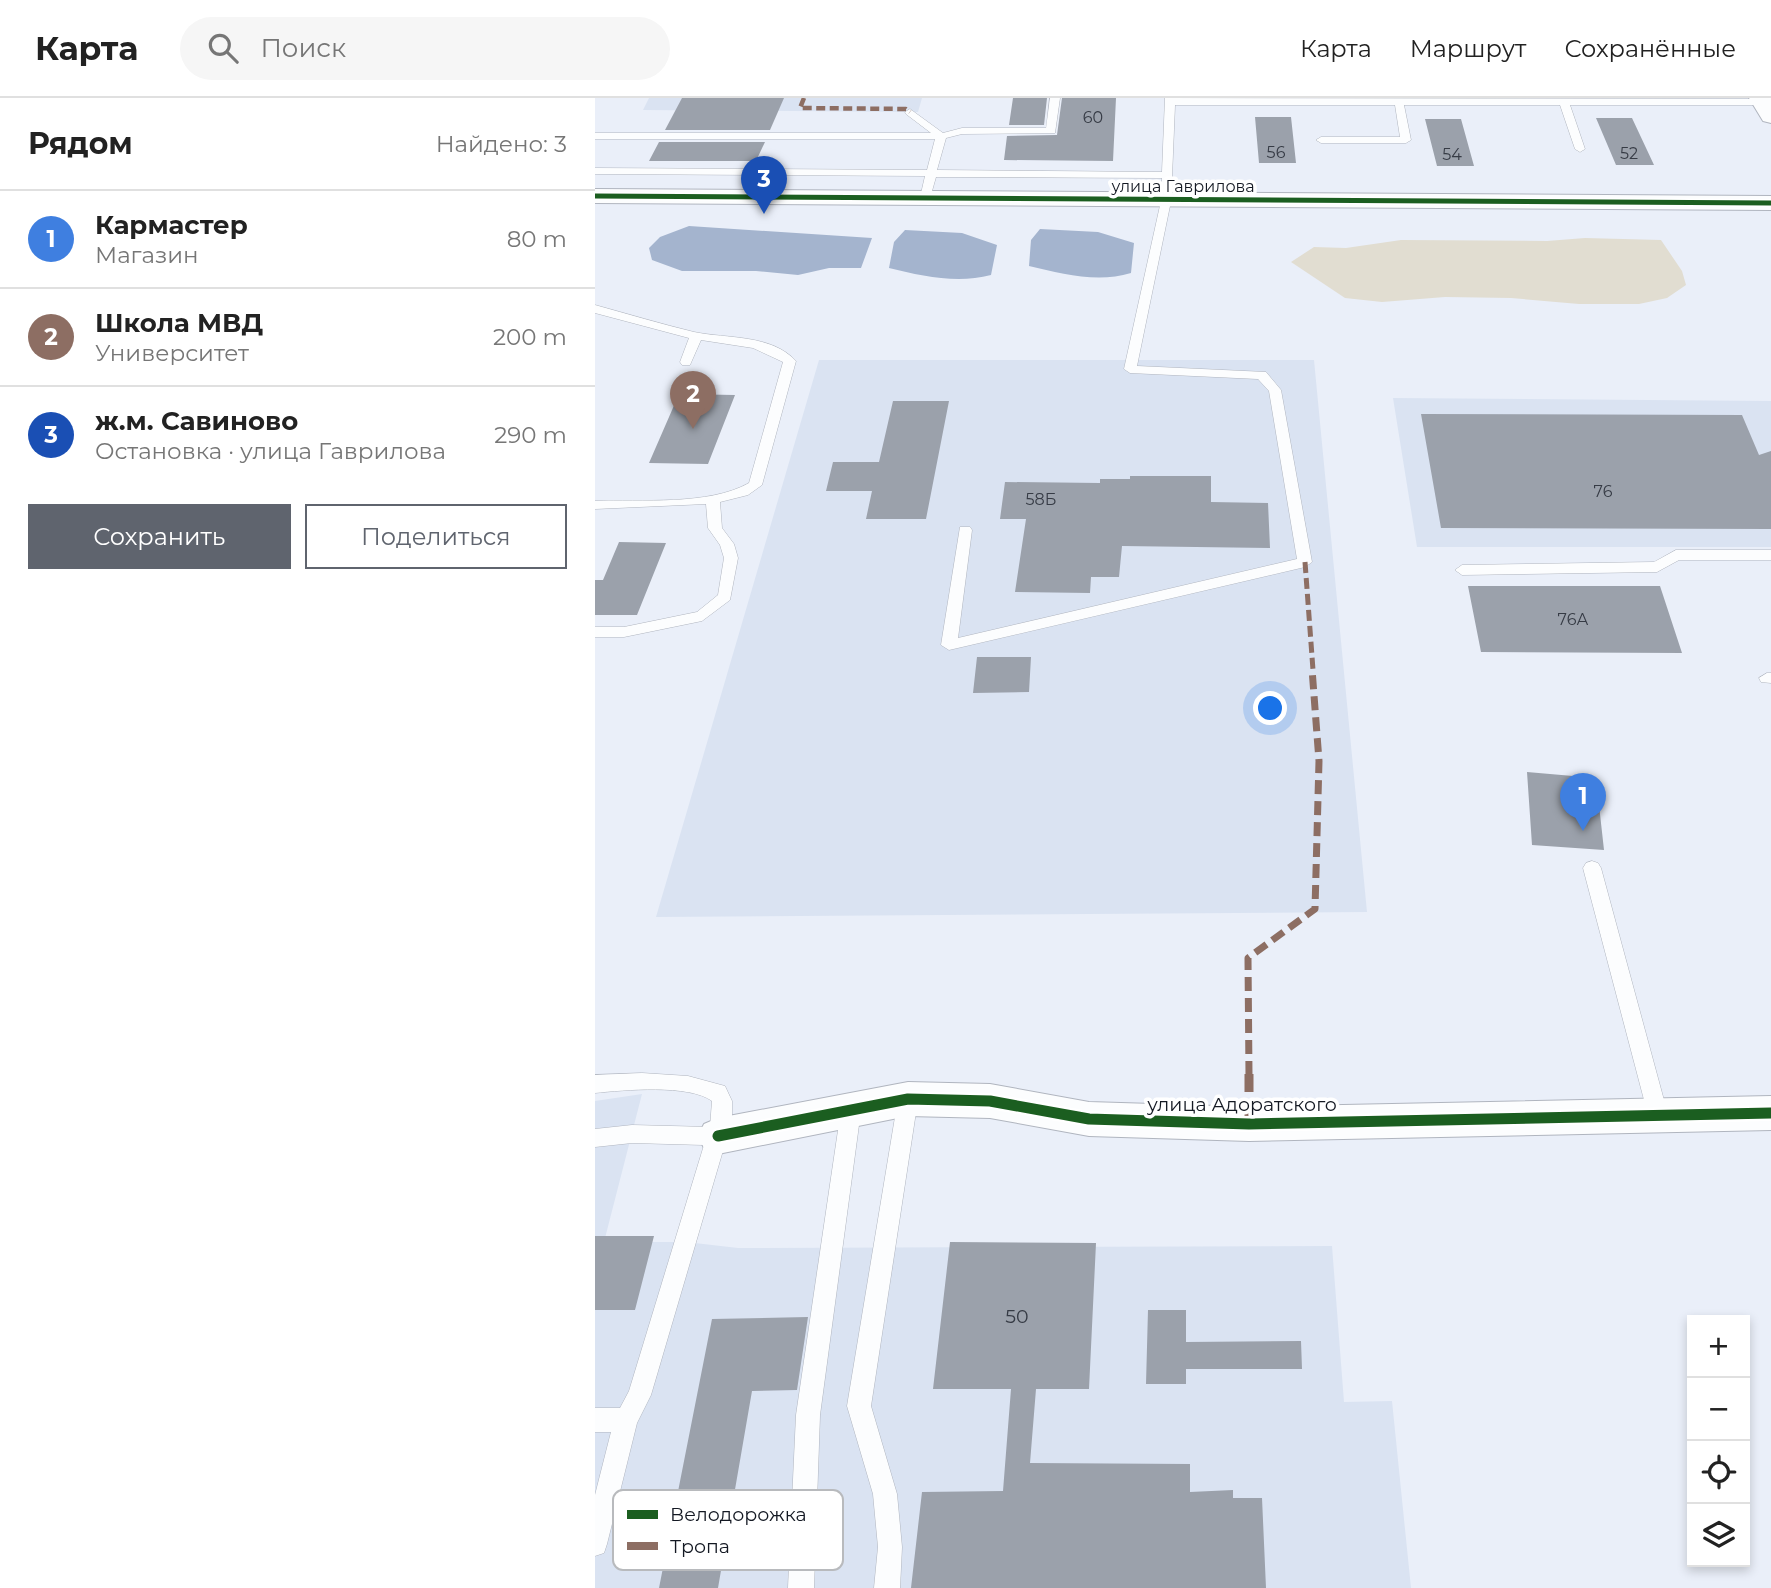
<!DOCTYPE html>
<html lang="ru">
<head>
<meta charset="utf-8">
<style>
	body { margin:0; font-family:Montserrat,sans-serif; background:#f6f6f6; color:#222 }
	.controls { position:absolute; right:21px; bottom:21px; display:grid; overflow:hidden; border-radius:0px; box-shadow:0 4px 10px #0003 }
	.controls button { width:63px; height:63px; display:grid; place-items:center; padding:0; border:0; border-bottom:2px solid #e0e0e0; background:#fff; color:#222; font:35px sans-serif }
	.you { position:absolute; left:676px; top:611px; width:24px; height:24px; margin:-18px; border:5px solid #fff; border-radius:50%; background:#1a73e8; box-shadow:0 0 0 10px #1a73e833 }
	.badge { display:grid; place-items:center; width:46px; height:46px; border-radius:50%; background:#5f646e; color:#fff; font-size:23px; font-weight:700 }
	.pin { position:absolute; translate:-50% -58px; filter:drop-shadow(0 2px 4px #0008) }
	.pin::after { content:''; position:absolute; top:37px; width:24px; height:21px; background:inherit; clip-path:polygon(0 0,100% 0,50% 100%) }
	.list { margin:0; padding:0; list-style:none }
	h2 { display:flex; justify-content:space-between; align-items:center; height:91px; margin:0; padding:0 28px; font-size:30px }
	h2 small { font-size:23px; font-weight:400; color:#767676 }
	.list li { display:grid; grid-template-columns:46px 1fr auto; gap:21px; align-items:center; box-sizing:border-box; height:98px; padding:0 28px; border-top:2px solid #e0e0e0 }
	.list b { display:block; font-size:26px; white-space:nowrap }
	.list p { margin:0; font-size:23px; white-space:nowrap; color:#767676 }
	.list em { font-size:23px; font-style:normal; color:#767676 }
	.actions { display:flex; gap:14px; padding:21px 28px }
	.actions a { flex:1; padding:16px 0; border:2px solid #5f646e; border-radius:0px; text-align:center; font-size:24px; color:#5f646e }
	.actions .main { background:#5f646e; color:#fff }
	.icon { flex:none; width:38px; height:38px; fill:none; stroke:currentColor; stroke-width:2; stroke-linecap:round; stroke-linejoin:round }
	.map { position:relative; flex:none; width:1176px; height:1490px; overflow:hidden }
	header { display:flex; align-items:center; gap:42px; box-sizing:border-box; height:98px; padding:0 35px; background:#fff; border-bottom:2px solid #e0e0e0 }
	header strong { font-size:33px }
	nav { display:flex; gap:38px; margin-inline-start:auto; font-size:24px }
	.search { width:490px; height:63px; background:#f6f6f6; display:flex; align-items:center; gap:18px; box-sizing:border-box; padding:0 24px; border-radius:38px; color:#767676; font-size:26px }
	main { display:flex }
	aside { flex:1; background:#fff }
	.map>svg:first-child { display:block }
	.built { fill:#dae3f2 }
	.green { fill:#e1ddd1 }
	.water { fill:#a4b4ce }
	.building { fill:#9ba1ab }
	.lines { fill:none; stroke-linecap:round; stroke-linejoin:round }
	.service-casing { stroke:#b0b5bf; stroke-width:1 }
	.minor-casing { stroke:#b0b5bf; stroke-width:2 }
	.tertiary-casing { stroke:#b0b5bf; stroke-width:2 }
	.service { fill:#fcfdfe; fill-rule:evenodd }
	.minor { fill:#fcfdfe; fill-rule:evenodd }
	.tertiary { fill:#fcfdfe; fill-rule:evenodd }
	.quiet-far3 { stroke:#8d6e63; stroke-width:4.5; stroke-dasharray:9 4.5; stroke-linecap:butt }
	.quiet-far2 { stroke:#8d6e63; stroke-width:5; stroke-dasharray:11 5; stroke-linecap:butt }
	.quiet-far1 { stroke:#8d6e63; stroke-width:7; stroke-dasharray:14 7; stroke-linecap:butt }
	.quiet { stroke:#8d6e63; stroke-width:9; stroke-dasharray:18 9; stroke-linecap:butt }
	.cycleway-far1-casing { stroke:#fff; stroke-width:8 }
	.cycleway-casing { stroke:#fff; stroke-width:16 }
	.cycleway-far1 { stroke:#1b5e20; stroke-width:5 }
	.cycleway { stroke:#1b5e20; stroke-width:11 }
	.labels { text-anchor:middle; stroke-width:7; stroke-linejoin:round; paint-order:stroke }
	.number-label { font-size:16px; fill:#363b45 }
	.far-street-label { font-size:16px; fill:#141923; stroke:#fff }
	.street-label { font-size:19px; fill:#141923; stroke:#fff }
	.near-number-label { font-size:19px; fill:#363b45 }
	.key { fill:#fff; stroke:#b8babd; stroke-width:2 }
	.key-label { font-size:19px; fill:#141923 }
</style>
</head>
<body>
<header>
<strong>Карта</strong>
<div class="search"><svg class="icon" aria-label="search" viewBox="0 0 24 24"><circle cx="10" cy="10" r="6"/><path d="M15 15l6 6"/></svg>Поиск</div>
<nav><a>Карта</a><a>Маршрут</a><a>Сохранённые</a></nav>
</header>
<main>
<aside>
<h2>Рядом<small>Найдено: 3</small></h2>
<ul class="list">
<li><span class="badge" style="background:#3f7fe0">1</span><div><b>Кармастер</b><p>Магазин</p></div><em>80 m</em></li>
<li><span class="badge" style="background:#8d6e63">2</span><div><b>Школа МВД</b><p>Университет</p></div><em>200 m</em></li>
<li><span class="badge" style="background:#1a4fb4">3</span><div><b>ж.м. Савиново</b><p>Остановка · улица Гаврилова</p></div><em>290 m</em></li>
</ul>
<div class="actions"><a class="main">Сохранить</a><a>Поделиться</a></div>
</aside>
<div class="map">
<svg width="1176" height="1490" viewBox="0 0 1176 1490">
	<rect width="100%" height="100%" fill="#eaeff9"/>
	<path class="built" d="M54,0h273l-4,14 -275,-2z
		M224,262h495l53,552 -711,5z
		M798,300l378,3v146h-354z
		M47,996l-38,148h82l52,6 594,-2 12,156 48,-1 19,187h-816v-487z"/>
	<path class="green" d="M990,140l76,2 21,31 4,14 -19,13 -28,6h-60l-68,-6 -66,-1 -63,5 -37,-4 -54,-36 23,-15 32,1 55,-8 146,1z"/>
	<path class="water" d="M94,128l183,12 -11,30h-32l-31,7 -42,-4h-74l-30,-11 -3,-12 11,-11z
		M445,131l58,3 36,11 -3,30c-33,10 -69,1 -102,-7l2,-26z
		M310,132l57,3 35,12 -6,30c-34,9 -69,1 -102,-7l5,-26z"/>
	<path class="building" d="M87,0h102l-14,32h-105z
		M418,0h34l-3,27h-35z
		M467,0h54l-3,63 -109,-1 3,-24 50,-1z
		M660,19h36l5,46h-37z
		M1001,20h36l22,47h-38z
		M830,21h36l13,47h-37z
		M64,44h106l-9,19h-107z
		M84,296l56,1 -27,69 -59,-1z
		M298,303h56l-23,118h-60l6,-28h-46l7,-29h46z
		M826,316l321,1 17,40 12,-4v78l-330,-1z
		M535,378h81v26l57,1 2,45 -148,-2 -3,31h-28l-1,16 -75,-1 11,-73h-26l5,-37 95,1v-4h30z
		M24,444l47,1 -29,72h-42v-35h8z
		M873,488h192l22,67 -201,-1z
		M382,559h54l-2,35 -56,1z
		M932,674l69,6 8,72 -72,-5z
		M0,1138h59l-19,74h-40z
		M355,1144l146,1 -7,146h-53l-6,74 160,1v28l43,-2v8h29l4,90h-355l11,-96 81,-1 8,-102h-78z
		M553,1212h38v32l115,-1 1,28h-116v15h-40z
		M213,1219l-11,73 -45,1 -34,197h-59l53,-269z"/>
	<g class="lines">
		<defs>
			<path id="service" d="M455,0h10l-5,35 -93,1 -16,4 -9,32 225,2 3,-74 597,1 5,3 -5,3h-192l15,44 -5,3 -5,-3 -15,-44h-156l7,35 -5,3h-85l-5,-3 5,-3h79l-5,-32h-220l-4,96 -34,165 129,6 15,18 31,172 -7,5 -356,83 -8,-5 19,-118h10l2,3 -14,108 339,-79 -28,-168 -11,-12 -128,-6 -6,-4 37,-168 1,-23 -226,-1 -6,21 -5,3 -5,-3 5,-22 -330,-2v-6l332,2 8,-31h-340v-6h336l-25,-19 -1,-2 5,-3 33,24 19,-5h84z
				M0,207c33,9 66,19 99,27 34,7 77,2 102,29l-34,124 -14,10 -28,7 2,26 12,16 4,14 -8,42 -28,21 -78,16h-29v-10h29l73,-15 21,-17 6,-37 -4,-13 -12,-17 -2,-24 -111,5v-8c46,-2 113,5 154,-18l34,-121 -30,-14 -52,-8 -11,25h-8l-2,-3 9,-24 -94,-25z
				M1081,452h95v10h-92l-22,12 -195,3 -7,-5 7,-5 192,-3z
				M1172,575h4v10l-10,-1 -2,-4z
				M997,763l6,2 3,5 67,247 -3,6 -7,3 -7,-3 -3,-6 -65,-247 3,-5z
				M47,975l46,3 37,10 7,15v19l-81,275 -14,28 -30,121 -3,9 -9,3v-61l16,-63h-16v-24h25l9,-17 75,-246 -72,-2 -37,4v-18l37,-4 78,2 2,-26c-23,-17 -88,-11 -117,-8v-18z
				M313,992l7,3 3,6 -47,307 26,88 5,53 -2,41h-26l4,-41 -5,-53 -26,-88 51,-307 3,-6z
				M256,1003l7,3 3,6 -41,305 -6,173h-26l8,-173 45,-305 3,-6z"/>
			<path id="minor" d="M313,984l82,2 99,18 160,5 522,-11v34l-522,11 -160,-5 -99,-18 -82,-2 -190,38 -14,-6 -6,-12 6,-12 14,-6z"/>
			<path id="tertiary" d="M1154,0h22v25l-8,-2z
				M0,91l1176,7v14l-1176,-7z"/>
		</defs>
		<use href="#service" class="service-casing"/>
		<use href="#minor" class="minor-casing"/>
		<use href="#tertiary" class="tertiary-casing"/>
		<use href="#service" class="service"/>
		<use href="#minor" class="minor"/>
		<use href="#tertiary" class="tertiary"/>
		<path class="quiet-far3" d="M209,0l-4,10 106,1 4,3"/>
		<path class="quiet-far2" d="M710,464l8,108"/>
		<path class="quiet-far1" d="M654,977l-1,-117 67,-49 4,-148 -7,-92"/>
		<path class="quiet" d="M654,976v50"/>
		<defs>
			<path id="cycleway-far1" d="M0,98l1176,7"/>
			<path id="cycleway" d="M123,1038l190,-37 82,2 99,18 160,5 522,-11"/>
		</defs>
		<use href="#cycleway-far1" class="cycleway-far1-casing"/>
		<use href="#cycleway" class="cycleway-casing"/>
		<use href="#cycleway-far1" class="cycleway-far1"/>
		<use href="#cycleway" class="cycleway"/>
	</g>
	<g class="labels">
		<g class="number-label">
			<text x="498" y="25">60</text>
			<text x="681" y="60">56</text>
			<text x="1034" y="61">52</text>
			<text x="857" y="62">54</text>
			<text x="1008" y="399">76</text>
			<text x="446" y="407">58Б</text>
			<text x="978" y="527">76А</text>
		</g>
		<g class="far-street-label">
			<text x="588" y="94">улица Гаврилова</text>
		</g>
		<g class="street-label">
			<text x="647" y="1013">улица Адоратского</text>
		</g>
		<g class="near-number-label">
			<text x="422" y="1225">50</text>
		</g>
	</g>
	<rect x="18" y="1392" width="230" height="80" rx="10" class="key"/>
	<rect x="32" y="1412" width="31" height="9" fill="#1b5e20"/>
	<rect x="32" y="1444" width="31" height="8" fill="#8d6e63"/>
	<g class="key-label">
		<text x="75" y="1423">Велодорожка</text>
		<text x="75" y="1455">Тропа</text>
	</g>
</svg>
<div class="controls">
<button>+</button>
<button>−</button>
<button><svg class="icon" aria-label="locate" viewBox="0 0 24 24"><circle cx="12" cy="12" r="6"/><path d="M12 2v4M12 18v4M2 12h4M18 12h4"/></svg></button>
<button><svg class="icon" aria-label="layers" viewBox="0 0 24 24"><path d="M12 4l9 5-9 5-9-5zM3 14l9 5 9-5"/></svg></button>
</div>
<div class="you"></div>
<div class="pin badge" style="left:988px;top:733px;background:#3f7fe0">1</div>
<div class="pin badge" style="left:98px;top:331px;background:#8d6e63">2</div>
<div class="pin badge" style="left:169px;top:116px;background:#1a4fb4">3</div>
</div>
</main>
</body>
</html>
